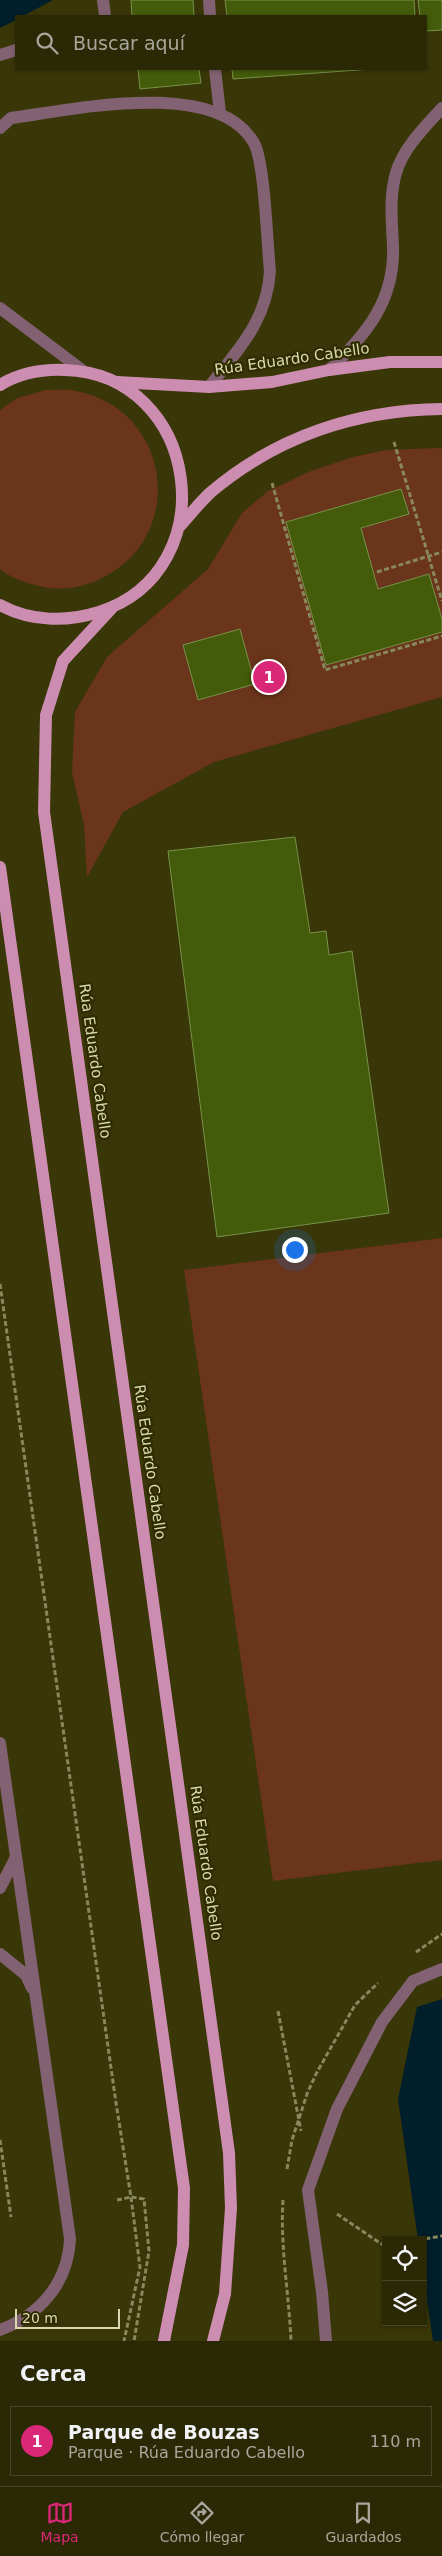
<!DOCTYPE html>
<html lang="es">
<head>
<meta charset="utf-8">
<style>
	body { margin:0; font-family:"DejaVu Sans",sans-serif; background:#373414; color:#f1f3f6 }
	.controls { position:absolute; right:15px; bottom:15px; display:grid; overflow:hidden; border-radius:0px; box-shadow:0 1px 4px #0004 }
	.controls button { width:45px; height:45px; display:grid; place-items:center; padding:0; border:0; border-bottom:1px solid #474428; background:#2b2806; color:#f1f3f6; font:25px sans-serif }
	.scale { position:absolute; left:15px; bottom:12px; width:105px; box-sizing:border-box; padding-left:5px; border:2px solid #d9d8b0; border-top:0; font-size:14px; line-height:18px; white-space:nowrap; color:#d9d8b0; -webkit-text-stroke:4px #2f2c00; paint-order:stroke }
	.you { position:absolute; left:294px; top:1249px; width:18px; height:18px; margin:-12px; border:4px solid #fff; border-radius:50%; background:#1a73e8; box-shadow:0 0 0 8px #1a73e833 }
	.badge { display:grid; place-items:center; width:32px; height:32px; border-radius:50%; background:#db2777; color:#fff; font-size:16px; font-weight:700 }
	.pin { position:absolute; translate:-50% -50%; border:2px solid #fff; box-shadow:0 1px 5px #0006 }
	.list { margin:0; padding:0; list-style:none }
	h2 { display:flex; justify-content:space-between; align-items:center; height:65px; margin:0; padding:0 20px; font-size:21px }
	h2 small { font-size:16px; font-weight:400; color:#a6a69b }
	.list li { display:grid; grid-template-columns:32px 1fr auto; gap:15px; align-items:center; box-sizing:border-box; height:70px; margin:0 10px 10px; padding:0 10px; border:1px solid #474428; border-radius:0px }
	.list b { display:block; font-size:19px; white-space:nowrap }
	.list p { margin:0; font-size:16px; white-space:nowrap; color:#a6a69b }
	.list em { font-size:16px; font-style:normal; color:#a6a69b }
	.icon { flex:none; width:28px; height:28px; fill:none; stroke:currentColor; stroke-width:2; stroke-linecap:round; stroke-linejoin:round }
	.map { position:relative; flex:none; width:442px; height:2341px; overflow:hidden }
	.search { position:absolute; background:#2b2806; box-shadow:0 1px 4px #0004; left:15px; right:15px; top:15px; height:55px; display:flex; align-items:center; gap:12px; box-sizing:border-box; padding:0 18px; border-radius:0px; color:#a6a69b; font-size:19px }
	.sheet { height:145px; background:#2b2806 }
	nav { display:flex; justify-content:space-around; align-items:center; box-sizing:border-box; height:70px; border-top:1px solid #474428; background:#2b2806; font-size:14px; color:#a6a69b }
	nav a { display:grid; justify-items:center; gap:2px }
	nav .on { color:#db2777 }
	.map>svg:first-child { display:block }
	.green { fill:#6a351a }
	.water { fill:#001f2a }
	.building { fill:#435b0a; stroke:#779249 }
	.lines { fill:none; stroke-linecap:round; stroke-linejoin:round }
	.path { stroke:#89875c; stroke-width:3; stroke-dasharray:5 2.5; stroke-linecap:butt }
	.minor { stroke:#826272; stroke-width:12 }
	.major { stroke:#cd8db0; stroke-width:12 }
	.labels { text-anchor:middle; stroke-width:4.5; stroke-linejoin:round; paint-order:stroke }
	.street-label { font-size:15px; fill:#d9d8b0; stroke:#2f2c00 }
</style>
</head>
<body>
<div class="map">
<svg width="442" height="2341" viewBox="0 0 442 2341">
	<rect width="100%" height="100%" fill="#393608"/>
	<path class="green" d="M46,390c10,0 21,-1 30,1 96,18 112,147 24,188 -16,8 -34,11 -51,9 -17,-3 -36,-8 -49,-19v-159l17,-12z
		M439,448l3,1v248l-228,65 -91,50 -36,65 -3,-52 -12,-53 3,-60 32,-55 101,-88 34,-56 26,-22 43,-20 42,-14 33,-7z
		M442,1238v622l-169,21 -89,-611z"/>
	<path class="water" d="M0,0h53l-30,16h-7v4l-16,8z
		M442,1999v342h-9l-10,-68v-33h-5l-20,-141 19,-92z"/>
	<path class="building" d="M131,0h62l1,16h-62z
		M225,0h189l1,16h-188z
		M418,0h24v30l-16,1v-15h-6z
		M138,69h61l2,14 -61,6z
		M232,69h141l-140,10z
		M401,489l8,25 -48,14 17,61 51,-15 13,45v13l-116,33 -40,-143z
		M240,629l15,55 -57,16 -15,-55z
		M295,837l15,96 16,-2 3,24 23,-4 37,262 -172,24 -49,-386z"/>
	<g class="lines">
		<path class="path" d="M394,442l48,159
			M272,483l53,187 117,-34
			M377,572l65,-20
			M0,1284l116,819 15,94 9,70 -16,74
			M416,1952l26,-18
			M278,2011l23,120
			M0,2140l11,77
			M287,2169l5,-29 15,-46 9,-20 39,-69 23,-22
			M117,2200l14,-3 13,2 5,52 -15,90
			M283,2200c-3,47 6,94 8,141
			M337,2214l49,33
			M418,2240l24,-4"/>
		<path class="minor" d="M103,0l2,16
			M209,0l1,16
			M0,55l16,-5
			M215,69l5,44
			M0,128l11,-10c61,-8 205,-41 243,25 11,20 13,102 16,128 -3,50 -32,79 -61,116
			M0,308l82,62
			M329,370c38,-36 66,-70 64,-124 -1,-25 -4,-49 3,-73 7,-25 29,-46 46,-65
			M0,1743l70,496c-2,44 -30,76 -70,91
			M0,1888l16,-31
			M0,1954l26,21 6,13
			M326,2341l-4,-49 -14,-102 29,-81 45,-87 31,-41 29,-12"/>
		<path class="major" d="M117,382l92,5 63,-5 57,-12 61,-8h52
			M0,385c20,-12 43,-16 65,-15 135,4 162,201 34,242 -32,10 -68,10 -99,-7
			M180,526c10,-11 20,-24 31,-34 66,-56 146,-82 231,-83
			M112,608l-49,53 -17,54 -2,97 185,1341 2,55 -6,86 -12,47
			M0,867l184,1321 -1,57 -19,96"/>
	</g>
	<g class="labels">
		<g class="street-label">
			<text transform="translate(292 359) rotate(-8)" y="5">Rúa Eduardo Cabello</text>
			<text transform="translate(95 1061) rotate(82)" y="5">Rúa Eduardo Cabello</text>
			<text transform="translate(150 1462) rotate(82)" y="5">Rúa Eduardo Cabello</text>
			<text transform="translate(206 1863) rotate(82)" y="5">Rúa Eduardo Cabello</text>
		</g>
	</g>
</svg>
<div class="controls">
<button><svg class="icon" aria-label="locate" viewBox="0 0 24 24"><circle cx="12" cy="12" r="6"/><path d="M12 2v4M12 18v4M2 12h4M18 12h4"/></svg></button>
<button><svg class="icon" aria-label="layers" viewBox="0 0 24 24"><path d="M12 4l9 5-9 5-9-5zM3 14l9 5 9-5"/></svg></button>
</div>
<div class="scale">20 m</div>
<div class="you"></div>
<div class="pin badge" style="left:269px;top:677px">1</div>
<div class="search"><svg class="icon" aria-label="search" viewBox="0 0 24 24"><circle cx="10" cy="10" r="6"/><path d="M15 15l6 6"/></svg>Buscar aquí</div>
</div>
<section class="sheet">
<h2>Cerca<small></small></h2>
<ul class="list">
<li><span class="badge">1</span><div><b>Parque de Bouzas</b><p>Parque · Rúa Eduardo Cabello</p></div><em>110 m</em></li>
</ul>
</section>
<nav>
<a class="on"><svg class="icon" aria-label="map" viewBox="0 0 24 24"><path d="M3 6l6-2 6 2 6-2v14l-6 2-6-2-6 2zM9 4v14M15 6v14"/></svg>Mapa</a>
<a><svg class="icon" aria-label="directions" viewBox="0 0 24 24"><path d="M12 3l9 9-9 9-9-9zM9 14v-3h6M13 9l2 2-2 2"/></svg>Cómo llegar</a>
<a><svg class="icon" aria-label="saved" viewBox="0 0 24 24"><path d="M7 4h10v16l-5-4-5 4z"/></svg>Guardados</a>
</nav>
</body>
</html>
